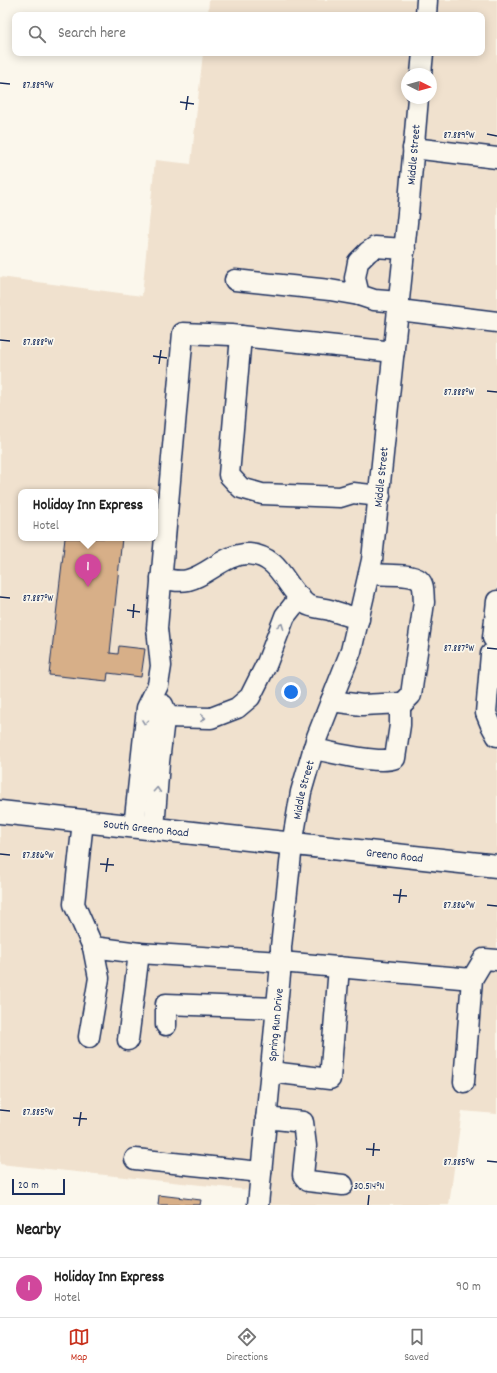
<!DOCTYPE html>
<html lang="en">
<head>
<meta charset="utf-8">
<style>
	body { margin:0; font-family:Dekko,sans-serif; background:#f6f6f6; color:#222 }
	.compass { position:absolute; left:401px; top:68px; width:36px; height:36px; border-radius:50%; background:#fff; box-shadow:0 2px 10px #0003; rotate:96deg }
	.scale { position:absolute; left:12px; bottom:10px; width:53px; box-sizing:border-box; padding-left:4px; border:2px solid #1b2f5e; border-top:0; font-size:11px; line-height:14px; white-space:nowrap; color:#1b2f5e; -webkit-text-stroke:3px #fbf7ec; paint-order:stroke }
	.you { position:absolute; left:291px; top:692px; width:14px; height:14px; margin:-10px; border:3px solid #fff; border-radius:50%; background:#1a73e8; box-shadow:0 0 0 6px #1a73e833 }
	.badge { display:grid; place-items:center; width:26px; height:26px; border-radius:50%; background:#c8321e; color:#fff; font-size:13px; font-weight:700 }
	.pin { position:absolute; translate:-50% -33px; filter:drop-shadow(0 1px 2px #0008) }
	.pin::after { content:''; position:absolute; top:21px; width:14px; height:12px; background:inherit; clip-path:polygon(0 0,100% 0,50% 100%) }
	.popup { position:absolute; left:18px; top:489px; width:140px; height:52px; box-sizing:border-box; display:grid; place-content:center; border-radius:8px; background:#fff; filter:drop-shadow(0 1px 3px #0005); font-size:13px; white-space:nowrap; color:#767676 }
	.popup b { font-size:15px; color:#222 }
	.popup::after { content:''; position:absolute; left:50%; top:100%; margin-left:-8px; border:8px solid transparent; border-top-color:#fff }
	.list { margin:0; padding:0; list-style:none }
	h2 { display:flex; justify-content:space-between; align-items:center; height:52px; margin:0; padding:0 16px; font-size:17px }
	h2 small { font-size:13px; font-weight:400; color:#767676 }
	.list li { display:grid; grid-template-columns:26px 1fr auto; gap:12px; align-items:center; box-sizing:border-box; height:60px; padding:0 16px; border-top:1px solid #e0e0e0 }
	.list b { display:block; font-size:15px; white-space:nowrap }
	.list p { margin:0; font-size:13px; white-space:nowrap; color:#767676 }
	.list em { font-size:13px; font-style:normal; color:#767676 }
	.icon { flex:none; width:22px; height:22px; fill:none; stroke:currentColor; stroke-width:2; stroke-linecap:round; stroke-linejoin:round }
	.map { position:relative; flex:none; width:497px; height:1205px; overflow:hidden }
	.search { position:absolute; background:#fff; box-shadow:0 2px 10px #0003; left:12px; right:12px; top:12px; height:44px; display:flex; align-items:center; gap:10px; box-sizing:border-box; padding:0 14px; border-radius:8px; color:#767676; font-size:15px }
	.sheet { height:112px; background:#fff }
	nav { display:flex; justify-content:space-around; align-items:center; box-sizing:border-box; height:56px; border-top:1px solid #e0e0e0; background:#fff; font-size:11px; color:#767676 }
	nav a { display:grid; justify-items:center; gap:2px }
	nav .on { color:#c8321e }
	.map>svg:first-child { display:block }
	.built { fill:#f0e1ce; fill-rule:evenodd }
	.building { fill:#d7af88; stroke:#1b2f5e }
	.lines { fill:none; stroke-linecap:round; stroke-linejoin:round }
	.minor-casing { stroke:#1b2f5e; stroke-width:23 }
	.major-casing { stroke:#1b2f5e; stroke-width:25 }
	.minor { stroke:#fbf7ec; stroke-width:20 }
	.major { stroke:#fbf7ec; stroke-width:22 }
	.oneway { stroke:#8b93a5 }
	.ticks { fill:none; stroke:#1b2f5e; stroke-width:1.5 }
	.labels { text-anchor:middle; stroke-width:3.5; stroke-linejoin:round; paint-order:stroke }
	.street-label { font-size:12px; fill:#1b2f5e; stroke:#fbf7ec }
	.ticks-label { font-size:10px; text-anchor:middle; fill:#1b2f5e; stroke:#fbf7ec; stroke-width:3.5; stroke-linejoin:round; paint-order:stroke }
</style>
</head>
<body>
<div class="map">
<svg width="497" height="1205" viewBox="0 0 497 1205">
	<rect width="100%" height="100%" fill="#fbf7ec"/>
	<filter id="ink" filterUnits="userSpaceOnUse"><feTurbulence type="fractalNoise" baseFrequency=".025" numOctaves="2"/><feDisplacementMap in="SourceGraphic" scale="8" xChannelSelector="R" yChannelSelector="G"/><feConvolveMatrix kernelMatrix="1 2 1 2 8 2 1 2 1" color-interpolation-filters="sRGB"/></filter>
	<g filter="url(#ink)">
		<path class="built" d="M209,0h288v1114l-35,-3 -13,94h-200v-15l-249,-26v-887l142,19 13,-136 36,4 12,-111h279v-38h-274zM407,74h24v24h-24zM21,492h134v46h-134z"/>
		<path class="building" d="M65,538h57l-12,115 8,1 1,-8 26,3 -4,28 -33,-4 -1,8 -58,-6z
			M159,1195l42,5 -1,5h-42z"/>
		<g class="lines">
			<defs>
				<g id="minor">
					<path d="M426,15l1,-15"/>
					<path d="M421,74l2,-21"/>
					<path d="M413,148l84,10"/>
					<path d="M235,280l95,10 29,5"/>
					<path d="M399,302l-25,-2 -15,-5 -4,-17 3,-16 10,-10 7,-5 30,2"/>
					<path d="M399,310l98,12"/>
					<path d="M241,336l-12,139 12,13 21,6 78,3 13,-4 27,3"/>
					<path d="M161,578c8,2 19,4 27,2 21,-5 37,-27 61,-26 33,3 35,33 57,50 6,4 17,4 24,6 9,3 19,6 29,9"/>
					<path d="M493,638l4,-37"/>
					<path d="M491,654l-5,59 5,12 6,11"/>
					<path d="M331,701l31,4 41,-2 8,-8 13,-93c-1,-7 1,-17 -5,-22 -8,-7 -39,-5 -50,-6"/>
					<path d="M164,717l47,1 26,-10 13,-11 17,-34 18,-47 15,-19"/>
					<path d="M313,749c20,3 65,16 82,9l5,-33v-22"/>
					<path d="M83,821l-9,83 19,43 46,6 -11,87"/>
					<path d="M134,827l13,-119 11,-23 3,-19 -4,-38 26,-295 48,2 163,17"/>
					<path d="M154,829l5,-67 6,-52 -2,-5"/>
					<path d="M139,953l142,9 191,17"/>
					<path d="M166,1025v-21l111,4"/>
					<path d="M89,1037l10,-59 -6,-31"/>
					<path d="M271,1072l59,7 9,-112"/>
					<path d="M464,1082l8,-103 12,-20 13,1"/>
					<path d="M266,1118l37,4 3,24 -3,29 5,6 35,4"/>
					<path d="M135,1159l126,13"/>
					<path id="s1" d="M258,1205l23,-241v-17l11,-102 9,-53 16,-55 34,-86 21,-91 36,-347 10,-115"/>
				</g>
				<g id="major">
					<path id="s2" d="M0,812l497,54"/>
				</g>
			</defs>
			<use href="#minor" class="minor-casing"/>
			<use href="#major" class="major-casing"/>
			<use href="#minor" class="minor"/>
			<use href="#major" class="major"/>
		</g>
		<defs><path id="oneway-chevron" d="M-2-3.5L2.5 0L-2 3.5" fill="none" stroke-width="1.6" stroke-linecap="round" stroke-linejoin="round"/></defs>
		<g class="oneway">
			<use href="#oneway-chevron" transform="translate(281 626) rotate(-69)"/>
			<use href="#oneway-chevron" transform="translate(203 718) rotate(1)"/>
			<use href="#oneway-chevron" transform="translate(145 722) rotate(96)"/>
			<use href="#oneway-chevron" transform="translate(157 790) rotate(-86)"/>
		</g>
	</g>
	<path class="ticks" d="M0,83l10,1M180,102l14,2M186,110l2,-14M487,134l10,2M0,340l10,1M153,356l14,2M159,364l2,-14M487,391l10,1M0,597l10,1M127,610l13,2M133,618l1,-14M487,648l10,1M0,854l10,1M100,864l14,1M106,872l2,-14M393,895l14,1M399,903l2,-14M487,905l10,1M0,1110l10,1M73,1118l14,1M79,1126l2,-14M366,1149l14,1M373,1156l1,-13M487,1161l10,1M368,1205l1,-10"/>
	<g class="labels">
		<g class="street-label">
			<text dy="4" stroke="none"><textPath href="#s1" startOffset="1066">Middle Street</textPath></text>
			<text dy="4" stroke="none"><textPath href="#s1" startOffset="742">Middle Street</textPath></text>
			<text dy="4" stroke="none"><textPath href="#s1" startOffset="418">Middle Street</textPath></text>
			<text dy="4" stroke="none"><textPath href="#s2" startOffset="147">South Greeno Road</textPath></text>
			<text dy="4" stroke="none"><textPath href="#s2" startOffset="397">Greeno Road</textPath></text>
			<text dy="4" stroke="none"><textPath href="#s1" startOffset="181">Spring Run Drive</textPath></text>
		</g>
	</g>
	<g class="ticks-label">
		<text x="38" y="88">87.889°W</text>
		<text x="459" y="138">87.889°W</text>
		<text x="38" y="345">87.888°W</text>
		<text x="459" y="395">87.888°W</text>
		<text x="38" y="601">87.887°W</text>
		<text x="459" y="651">87.887°W</text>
		<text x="38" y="858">87.886°W</text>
		<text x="459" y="908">87.886°W</text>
		<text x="38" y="1115">87.885°W</text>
		<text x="459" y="1165">87.885°W</text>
		<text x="369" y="1189">30.514°N</text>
	</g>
</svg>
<svg class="compass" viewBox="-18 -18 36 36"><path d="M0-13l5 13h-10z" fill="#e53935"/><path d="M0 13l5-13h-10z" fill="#767676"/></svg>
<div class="scale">20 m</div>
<div class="you"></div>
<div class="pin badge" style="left:88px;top:587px;background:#d1479c">1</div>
<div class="popup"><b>Holiday Inn Express</b>Hotel</div>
<div class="search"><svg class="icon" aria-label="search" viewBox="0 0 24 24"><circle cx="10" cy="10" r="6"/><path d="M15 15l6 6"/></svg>Search here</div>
</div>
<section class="sheet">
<h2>Nearby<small></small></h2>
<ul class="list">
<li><span class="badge" style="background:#d1479c">1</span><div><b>Holiday Inn Express</b><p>Hotel</p></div><em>90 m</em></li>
</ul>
</section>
<nav>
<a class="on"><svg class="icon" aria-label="map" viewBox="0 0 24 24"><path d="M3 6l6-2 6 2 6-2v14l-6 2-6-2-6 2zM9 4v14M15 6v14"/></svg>Map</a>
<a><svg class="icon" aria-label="directions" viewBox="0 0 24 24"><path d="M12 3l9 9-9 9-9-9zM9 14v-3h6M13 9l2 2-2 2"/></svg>Directions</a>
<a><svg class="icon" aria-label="saved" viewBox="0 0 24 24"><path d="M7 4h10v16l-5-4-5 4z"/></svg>Saved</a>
</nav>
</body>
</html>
